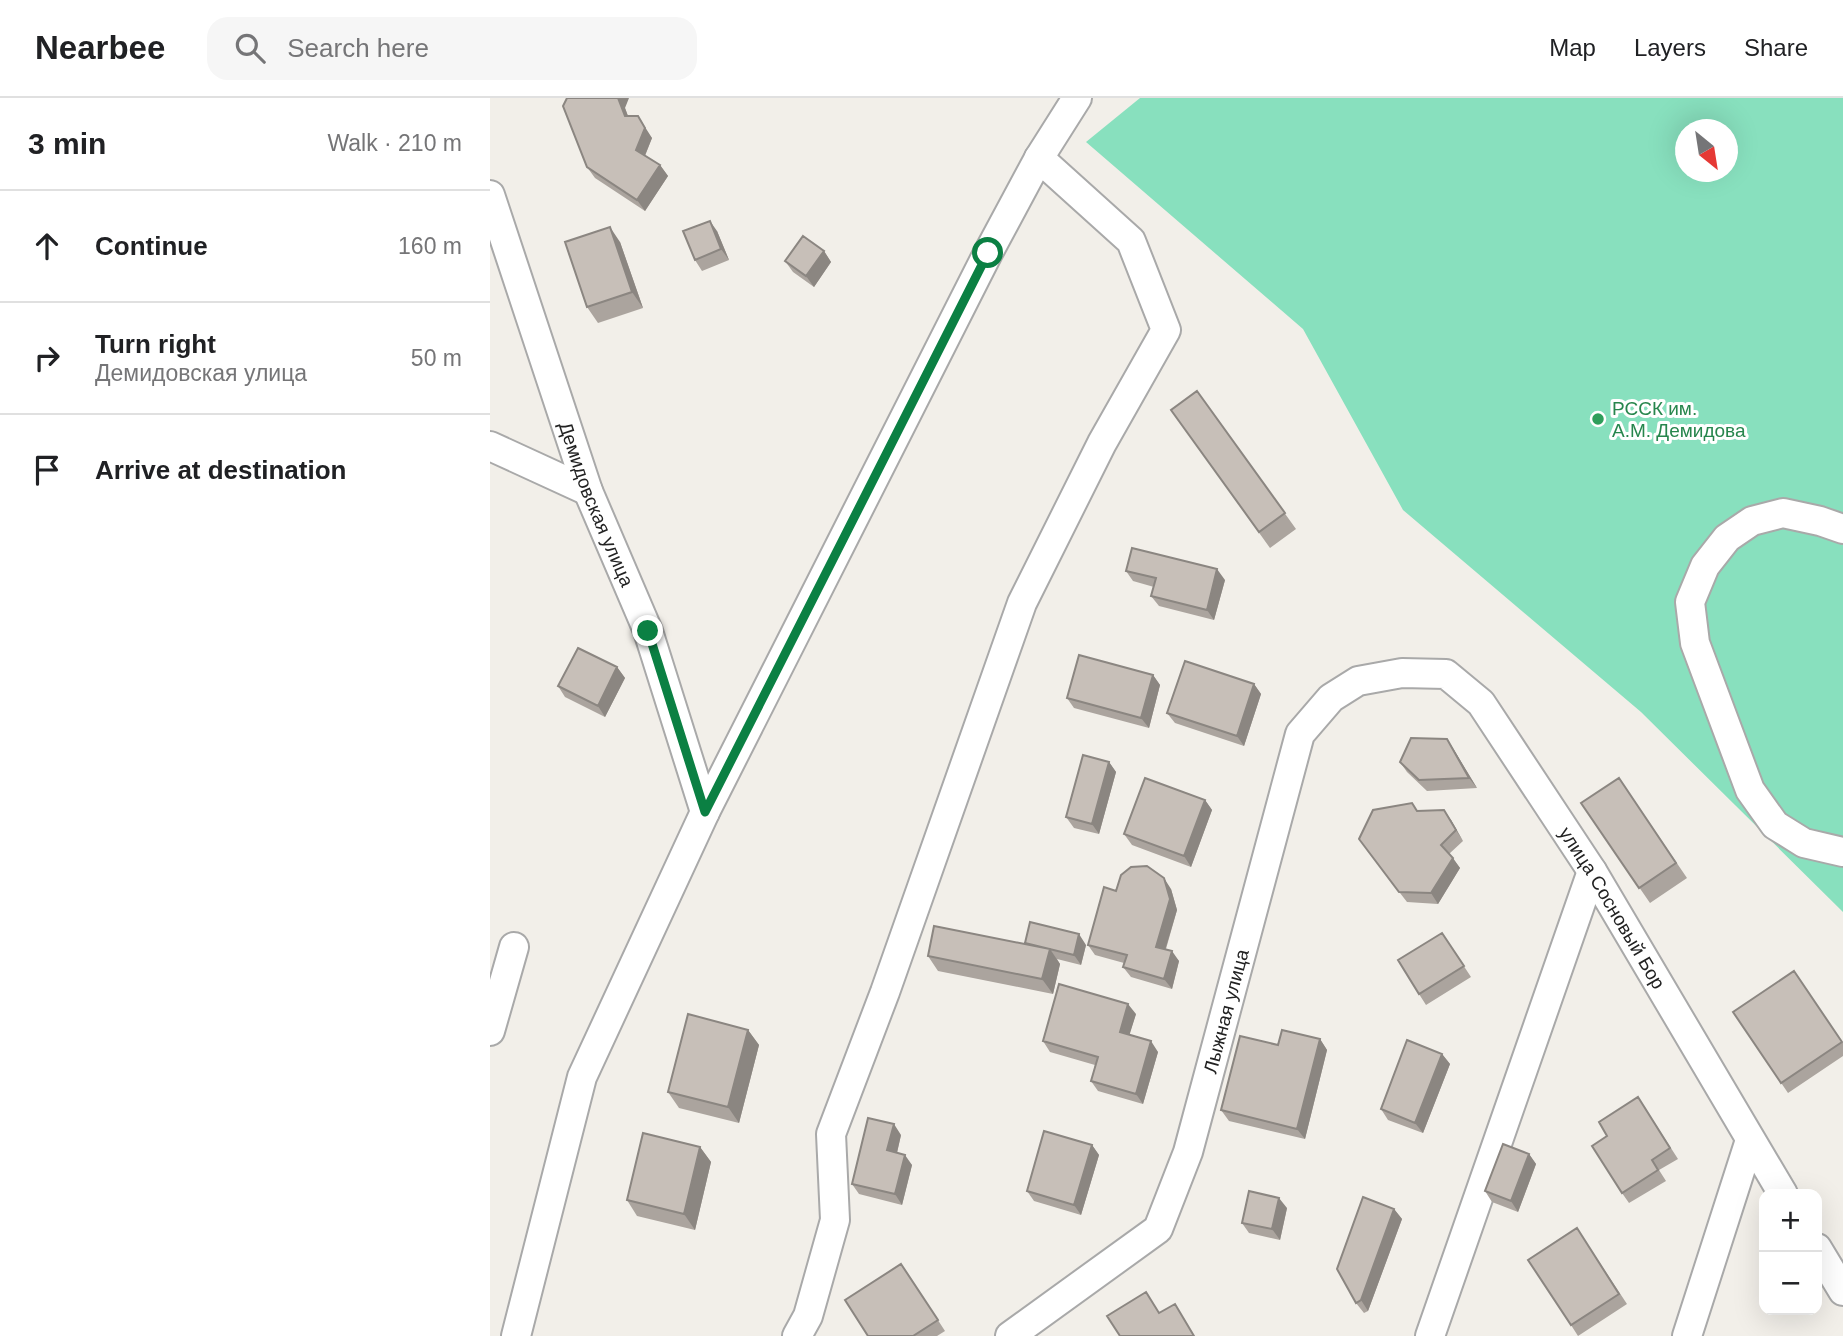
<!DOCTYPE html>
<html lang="en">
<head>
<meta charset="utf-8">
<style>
	body { margin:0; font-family:Helvetica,sans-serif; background:#f6f6f6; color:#202124 }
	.controls { position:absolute; right:21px; bottom:21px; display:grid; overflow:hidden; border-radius:14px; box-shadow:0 7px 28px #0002 }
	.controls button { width:63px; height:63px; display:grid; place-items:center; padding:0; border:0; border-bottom:2px solid #e0e0e0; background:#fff; color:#202124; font:35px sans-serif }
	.compass { position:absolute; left:1185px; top:21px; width:63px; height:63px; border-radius:50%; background:#fff; box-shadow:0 7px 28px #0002; rotate:150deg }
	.stop { position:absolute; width:21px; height:21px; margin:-16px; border:5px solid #0b8043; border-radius:50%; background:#fff }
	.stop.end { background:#0b8043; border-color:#fff; box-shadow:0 2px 7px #0008 }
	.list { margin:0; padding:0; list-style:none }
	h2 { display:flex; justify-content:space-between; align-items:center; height:91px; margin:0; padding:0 28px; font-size:30px }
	h2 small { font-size:23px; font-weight:400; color:#757577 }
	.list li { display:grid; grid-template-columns:46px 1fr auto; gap:21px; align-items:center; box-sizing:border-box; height:112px; padding:0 28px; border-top:2px solid #e0e0e0 }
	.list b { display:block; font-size:26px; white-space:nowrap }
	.list p { margin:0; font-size:23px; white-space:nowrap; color:#757577 }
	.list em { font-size:23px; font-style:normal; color:#757577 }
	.icon { flex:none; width:38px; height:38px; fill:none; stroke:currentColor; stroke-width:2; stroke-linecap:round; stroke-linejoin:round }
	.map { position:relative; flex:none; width:1353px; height:1238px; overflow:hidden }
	header { display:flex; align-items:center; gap:42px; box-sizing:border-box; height:98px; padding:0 35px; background:#fff; border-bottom:2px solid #e0e0e0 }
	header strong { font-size:33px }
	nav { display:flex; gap:38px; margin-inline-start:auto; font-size:24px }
	.search { width:490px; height:63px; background:#f6f6f6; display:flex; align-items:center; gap:18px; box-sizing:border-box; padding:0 24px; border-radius:21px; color:#757577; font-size:26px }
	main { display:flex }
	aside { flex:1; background:#fff }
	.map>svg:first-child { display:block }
	.pitch { fill:#88e0be; fill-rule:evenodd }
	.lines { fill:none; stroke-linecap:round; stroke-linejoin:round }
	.minor-casing { stroke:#a9a9a9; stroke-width:32 }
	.minor { stroke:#fff; stroke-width:28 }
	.wall { fill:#aba49e }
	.shaded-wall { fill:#8b8681 }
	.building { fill:#c7bfb8; stroke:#8b8681; stroke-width:2 }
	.route { stroke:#0b8043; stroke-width:9 }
	.leisure-dot { fill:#2e9e5b; stroke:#fff; stroke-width:2.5 }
	.labels { text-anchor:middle; stroke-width:6; stroke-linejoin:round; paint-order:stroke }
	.leisure-label { font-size:19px; fill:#27864d; stroke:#fff; text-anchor:start }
	.street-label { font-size:19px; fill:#222; stroke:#fff }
</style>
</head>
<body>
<header>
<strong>Nearbee</strong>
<div class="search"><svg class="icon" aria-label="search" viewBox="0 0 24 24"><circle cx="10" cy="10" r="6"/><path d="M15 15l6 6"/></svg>Search here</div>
<nav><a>Map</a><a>Layers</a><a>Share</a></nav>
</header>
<main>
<aside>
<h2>3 min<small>Walk · 210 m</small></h2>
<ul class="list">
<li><svg class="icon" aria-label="ahead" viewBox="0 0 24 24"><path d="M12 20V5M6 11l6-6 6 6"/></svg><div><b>Continue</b></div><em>160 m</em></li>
<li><svg class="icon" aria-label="right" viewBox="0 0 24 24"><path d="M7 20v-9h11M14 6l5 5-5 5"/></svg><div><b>Turn right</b><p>Демидовская улица</p></div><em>50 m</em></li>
<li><svg class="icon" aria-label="arrive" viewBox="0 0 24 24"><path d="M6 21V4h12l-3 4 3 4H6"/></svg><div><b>Arrive at destination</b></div></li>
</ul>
</aside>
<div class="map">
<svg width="1353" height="1238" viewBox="0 0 1353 1238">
	<rect width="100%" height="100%" fill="#f2efe9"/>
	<path class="pitch" d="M650,0h703v814l-202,-200 -238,-202 -100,-181 -217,-187zM1196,32h42v42h-42z"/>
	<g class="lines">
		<defs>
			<g id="minor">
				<path id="s1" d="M0,97l98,296 60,140 57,181"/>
				<path d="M0,348l98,45"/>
				<path d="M1353,431l-23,-8 -37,-8 -31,8 -25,17 -22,28 -15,36 5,41 55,147 25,35 29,18 39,9"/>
				<path d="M0,933l24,-84"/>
				<path d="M1327,1150l26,43"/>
				<path d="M26,1238l66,-259 123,-265 283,-559 51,-95 38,-60"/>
				<path d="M307,1238l11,-20 27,-96 -4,-86 54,-142 137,-389 80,-160 64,-113 -35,-89 -92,-83"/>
				<path id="s2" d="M520,1238l148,-107 30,-77 112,-418 31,-36 27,-17 44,-8 44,1 35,29 111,168 191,323"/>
				<path d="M940,1238l162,-465"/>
				<path d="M1197,1238l63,-196"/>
			</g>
		</defs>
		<use href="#minor" class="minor-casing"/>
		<use href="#minor" class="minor"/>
	</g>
	<path class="wall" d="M135,10l3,8 24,22 -7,18 15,9 8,11 -23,35 -50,-33 -8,-11z
		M227,133l12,29 -27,11 -7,-11z
		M130,144l23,66 -45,15 -11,-16z
		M334,153l7,11 -17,25 -21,-15 -8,-11z
		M707,293l99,138 -26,19 -99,-138z
		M636,473l99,9 -11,40 -55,-14 -8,-10 3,-9 -21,-6z
		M127,569l8,11 -20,39 -40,-20 -7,-11z
		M663,577l7,10 -11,43 -75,-20 -7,-10z
		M764,586l7,10 -17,52 -69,-23 -8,-10z
		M957,641l7,11 23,38 -50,3 -20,-19 -7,-10z
		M619,664l7,10 -17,62 -25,-6 -8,-11z
		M1129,680l68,100 -37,25 -69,-100z
		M715,702l7,10 -21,57 -59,-22 -8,-11z
		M927,713l34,9 12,21 -14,13 11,14 -22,36 -31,-2 -41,-53z
		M681,791l6,21 -11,39 13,12 -7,28 -41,-12 -8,-10 1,-4 -29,-8 -7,-10 28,-54z
		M952,835l29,44 -45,28 -7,-11z
		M535,845l61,2 -5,20 -24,-6 3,5 -7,30 -115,-23 -10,-15 98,-12z
		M1304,873l49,72v13l-55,37 -55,-81z
		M646,916l-7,21 29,17 -15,52 -45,-13 -7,-10 4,-16 -45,-13 -7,-11z
		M258,932l11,15 -20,78 -60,-15 -11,-16z
		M830,941l7,11 -22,89 -76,-18 -8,-11 57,-65z
		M952,956l8,10 -27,69 -35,-13 -7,-11z
		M1148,999l40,62 -19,11 7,11 -37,22 -7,-10 -15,-57z
		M411,1037l-4,18 15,12 -10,40 -43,-11 -7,-10z
		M602,1047l7,10 -18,60 -47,-14 -7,-10z
		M210,1049l11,15 -16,68 -58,-14 -10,-16z
		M1039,1056l7,10 -18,48 -26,-10 -7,-11z
		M797,1110l-7,32 -31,-7 -7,-10z
		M904,1111l8,10 -34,92 -4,2 -8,-10z
		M1094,1141l43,65 -49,32 -7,-11z
		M418,1176l37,57 -8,5h-69z"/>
	<path class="shaded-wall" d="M128,0h11l-4,10 7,19 -7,-11z
		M148,18l14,22 -9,22 -7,-10z
		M170,67l8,11 -23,35 -8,-11z
		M220,123l7,10 12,29 -8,-11z
		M120,129l10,15 23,66 -11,-16z
		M334,153l7,11 -17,25 -8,-11z
		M727,471l8,11 -11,40 -7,-10z
		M127,569l8,11 -20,39 -7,-11z
		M663,577l7,10 -11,43 -8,-10z
		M764,586l7,10 -17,52 -7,-10z
		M957,641l7,11 23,38 -8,-10z
		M619,664l7,10 -17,62 -7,-10z
		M715,702l7,10 -21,57 -7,-11z
		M954,712l7,10 12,21 -7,-11z
		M963,760l7,10 -22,36 -7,-11z
		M674,780l7,11 6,21 -14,47 -7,-10z
		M589,836l7,11 -5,20 -7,-10z
		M560,851l10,15 -7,30 -11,-15z
		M682,853l7,10 -7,28 -8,-10z
		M638,906l8,10 -9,29 -7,-11z
		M258,932l11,15 -20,78 -11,-16z
		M830,941l7,11 -22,89 -8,-10z
		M661,943l7,11 -15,52 -7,-10z
		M952,956l8,10 -27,69 -8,-10z
		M404,1026l7,11 -6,26 -8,-11z
		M602,1047l7,10 -18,60 -7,-10z
		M210,1049l11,15 -16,68 -11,-16z
		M1039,1056l7,10 -18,48 -7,-11z
		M415,1057l7,10 -10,40 -7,-11z
		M789,1100l8,10 -7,32 -8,-11z
		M904,1111l8,10 -34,92 -7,-11z"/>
	<path class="building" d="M77,0h51l7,18h13l7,12 -9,22 24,15 -23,35 -50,-33 -24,-61z
		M220,123l11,28 -26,11 -12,-29z
		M120,129l22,65 -45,15 -22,-65z
		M313,138l21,15 -18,25 -21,-15z
		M707,293l88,122 -26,19 -88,-122z
		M642,450l85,21 -10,41 -56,-14 5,-18 -30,-7z
		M88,550l39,19 -19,39 -40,-20z
		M589,557l74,20 -12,43 -74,-20z
		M695,563l69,23 -17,52 -70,-23z
		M921,640l36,1 22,39 -50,2 -19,-18z
		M593,657l26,7 -17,62 -26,-7z
		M655,680l60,22 -21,56 -60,-22z
		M1129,680l57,85 -37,25 -58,-85z
		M922,705l5,8 27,-1 12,20 -15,15 12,13 -22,35 -32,-1 -40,-53 14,-29z
		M657,768l17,12 6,21 -14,48 16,4 -8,28 -41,-12 4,-12 -39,-10 16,-58 12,4 5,-16 10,-8z
		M540,824l49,12 -5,21 -49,-12z
		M444,828l116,23 -8,30 -114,-23z
		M952,835l22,33 -45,28 -21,-34z
		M1304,873l48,71 -61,41 -48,-71z
		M569,886l69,20 -8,28 31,9 -15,53 -45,-13 7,-24 -55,-16z
		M198,916l60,16 -20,77 -60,-15z
		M792,932l38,9 -23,90 -76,-19 19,-74 38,9z
		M917,942l35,14 -27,69 -34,-14z
		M1148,999l32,51 -18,12 6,10 -36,23 -30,-47 15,-10 -8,-14z
		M378,1020l26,6 -7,26 18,5 -10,39 -43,-10z
		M554,1033l48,14 -18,60 -47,-14z
		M153,1035l57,14 -16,67 -57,-14z
		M1013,1046l26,10 -18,47 -26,-10z
		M759,1093l30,7 -7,31 -30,-6z
		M873,1099l31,12 -33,91 -5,3 -19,-34z
		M1087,1130l42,66 -48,31 -43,-65z
		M411,1166l37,56 -25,16h-45l-23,-36z
		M656,1194l13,21 16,-9 19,32h-74l-13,-20z"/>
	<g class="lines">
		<path class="route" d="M158,533l57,181 283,-559"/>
	</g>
	<circle class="leisure-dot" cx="1108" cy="321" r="7"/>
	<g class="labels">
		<g class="leisure-label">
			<text x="1122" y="317">РССК им.<tspan x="1122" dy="22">А.М. Демидова</tspan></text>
		</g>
		<g class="street-label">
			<text dy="7" stroke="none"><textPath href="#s1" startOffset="327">Демидовская улица</textPath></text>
			<text dy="7" stroke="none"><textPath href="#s2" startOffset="1155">улица Сосновый Бор</textPath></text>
			<text dy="7" stroke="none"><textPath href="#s2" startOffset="411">Лыжная улица</textPath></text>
		</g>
	</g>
</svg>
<div class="controls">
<button>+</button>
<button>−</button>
</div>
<svg class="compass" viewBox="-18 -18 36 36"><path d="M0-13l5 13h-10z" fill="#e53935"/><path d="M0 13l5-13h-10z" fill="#757577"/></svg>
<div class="stop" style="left:498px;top:155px"></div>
<div class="stop end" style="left:158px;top:533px"></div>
</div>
</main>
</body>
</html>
